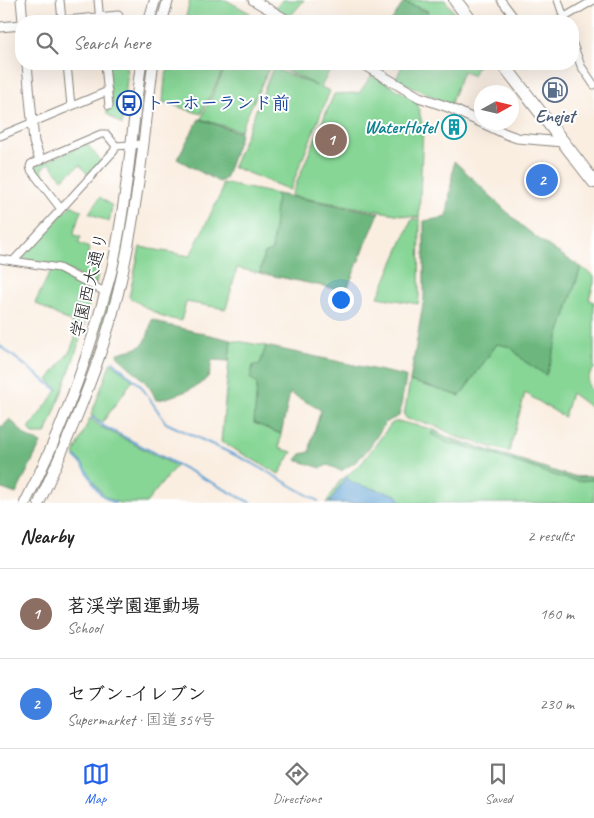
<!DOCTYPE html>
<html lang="en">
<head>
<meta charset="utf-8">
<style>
	body { margin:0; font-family:Caveat,"Klee One",sans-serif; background:#f2f2f2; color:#222 }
	.compass { position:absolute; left:474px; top:85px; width:45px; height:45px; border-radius:50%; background:#fff; box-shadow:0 5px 20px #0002; rotate:82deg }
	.you { position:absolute; left:340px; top:299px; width:18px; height:18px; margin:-12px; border:4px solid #fff; border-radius:50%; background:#1a73e8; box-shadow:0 0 0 8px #1a73e833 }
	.badge { display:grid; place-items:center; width:32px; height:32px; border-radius:50%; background:#2563eb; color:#fff; font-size:16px; font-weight:700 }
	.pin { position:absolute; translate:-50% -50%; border:2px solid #fff; box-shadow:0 1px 5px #0006 }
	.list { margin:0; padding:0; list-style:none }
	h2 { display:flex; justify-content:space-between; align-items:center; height:65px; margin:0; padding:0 20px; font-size:21px }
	h2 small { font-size:16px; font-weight:400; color:#767676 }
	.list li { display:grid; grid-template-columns:32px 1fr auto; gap:15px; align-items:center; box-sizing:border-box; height:90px; padding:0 20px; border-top:1px solid #e0e0e0 }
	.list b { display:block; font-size:19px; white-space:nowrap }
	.list p { margin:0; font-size:16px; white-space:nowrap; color:#767676 }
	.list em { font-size:16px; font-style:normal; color:#767676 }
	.icon { flex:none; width:28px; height:28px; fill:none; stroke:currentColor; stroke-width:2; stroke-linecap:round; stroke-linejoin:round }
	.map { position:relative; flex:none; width:594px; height:503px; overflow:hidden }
	.search { position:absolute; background:#fff; box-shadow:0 5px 20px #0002; left:15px; right:15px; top:15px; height:55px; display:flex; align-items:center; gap:12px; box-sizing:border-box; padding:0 18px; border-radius:20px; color:#767676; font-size:19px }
	.sheet { height:245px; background:#fff }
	nav { display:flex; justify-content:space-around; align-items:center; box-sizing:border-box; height:70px; border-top:1px solid #e0e0e0; background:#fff; font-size:14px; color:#767676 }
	nav a { display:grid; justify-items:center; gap:2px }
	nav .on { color:#2563eb }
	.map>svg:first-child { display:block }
	.green { fill:#87d696; stroke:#527959 }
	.forest { fill:#6db77f; stroke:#446a4e }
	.water { fill:#60a2d4; stroke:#3e5f78 }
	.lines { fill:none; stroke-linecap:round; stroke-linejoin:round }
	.stream { stroke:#60a2d4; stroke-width:2 }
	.minor-casing { stroke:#8b857e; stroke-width:9 }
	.tertiary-casing { stroke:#8b857e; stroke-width:11 }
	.secondary-casing { stroke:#8b857e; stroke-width:12 }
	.trunk-casing { stroke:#8b857e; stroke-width:14 }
	.minor { stroke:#fff; stroke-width:7 }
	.tertiary { stroke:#fff; stroke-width:9 }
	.secondary { stroke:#fff; stroke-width:10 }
	.trunk { stroke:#fff; stroke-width:12 }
	.labels { text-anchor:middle; stroke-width:4; stroke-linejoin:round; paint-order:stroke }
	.transit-label { font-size:18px; font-weight:bold; fill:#164399; stroke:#fff; text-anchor:start }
	.service-label { font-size:18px; font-weight:bold; fill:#4e5e75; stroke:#fff }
	.culture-label { font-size:18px; font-weight:bold; fill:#0d838f; stroke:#fff; text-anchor:end }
	.street-label { font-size:18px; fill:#1c1c1c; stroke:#fff }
</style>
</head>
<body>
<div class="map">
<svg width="594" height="503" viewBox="0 0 594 503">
	<rect width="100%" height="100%" fill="#fff"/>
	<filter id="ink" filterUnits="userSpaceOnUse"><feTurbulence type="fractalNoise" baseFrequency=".02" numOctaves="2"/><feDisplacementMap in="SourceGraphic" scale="10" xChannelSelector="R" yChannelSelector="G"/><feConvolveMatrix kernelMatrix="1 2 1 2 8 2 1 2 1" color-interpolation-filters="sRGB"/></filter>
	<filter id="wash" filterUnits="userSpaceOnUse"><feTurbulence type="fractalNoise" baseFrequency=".0096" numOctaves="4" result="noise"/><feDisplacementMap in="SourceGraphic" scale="20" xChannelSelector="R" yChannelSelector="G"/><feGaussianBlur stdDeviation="1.12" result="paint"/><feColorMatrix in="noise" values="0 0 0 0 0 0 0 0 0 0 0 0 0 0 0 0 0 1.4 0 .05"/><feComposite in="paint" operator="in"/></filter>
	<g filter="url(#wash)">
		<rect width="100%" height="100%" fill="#faeee1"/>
		<path class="green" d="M190,0h36l24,13 -4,8h-61z
			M282,0h22l-15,18 -14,-9z
			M400,0h45l15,21h-37l5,-10z
			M107,64h19l1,14 -5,47 -15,-11v-4l5,-2z
			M170,64h56l-25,50 -38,-12 2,-24z
			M227,64h44l-31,67 -39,-12z
			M273,64h60l-12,23 9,4 -40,99 -57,-23 40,-99 44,18z
			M403,64h76v1l-3,3 -3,8 -10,-5 -13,34 -54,-26z
			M372,75l45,26 6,27 -4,90 -128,-22 43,-102 25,-1z
			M87,144l14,17 -13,14 -8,-10 -18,14 -12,-16 -9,6 4,8 -2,2 -7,-10 1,-4z
			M137,148l2,1 -10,75 -22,96 -6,11 -4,11 -2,-1 38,-174 3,-8z
			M222,183l55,11 -5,57 -8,3 -4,19 -23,-5 -11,41 -40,-7 -5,19 -18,-4 -18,-10 -16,-10 11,-50 50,9 32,-65z
			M100,197l12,9 -3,16 -20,-9z
			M71,205l11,6 -7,17 -1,7 7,2 -3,6 11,5 -1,11 11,7 -3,18 -36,-18 -39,-8z
			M412,219l8,1 -1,77 -1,7 -40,-7z
			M581,267l13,9v7l-5,16 5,3v67c-8,8 -8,17 0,25v16l-23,-17 -7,24 -39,-24 -16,59 -52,-15 -23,-12 -27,-6 -3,-4 6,-34 50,15 37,-52 14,3 13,14 22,14z
			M51,270l8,1 34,17 -10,41 -48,-26z
			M77,333l4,3c-10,34 -23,66 -35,98h-13l-4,-6 29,-39 -10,-9 22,-29z
			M231,340l35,6 -6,18 -6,59 27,11 -2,14 13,4 -13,22 -58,-32z
			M111,362l22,18 -31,43 -11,-8z
			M90,418l11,9 75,39 -30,37h-27l-15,-7 -12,-16 -7,-13 -11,-13z
			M395,422h6l31,7 17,9 81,25 36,12 13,2 15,-1v27h-268l13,-21 22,-18 30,-40z"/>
		<path class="forest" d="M404,2l24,10 -5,9h-32z
			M199,119l42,14 -16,46 -6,3 -42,-23z
			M454,161c23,21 44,43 67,64 19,16 39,29 60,42l-35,108 -22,-14 -13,-14 -14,-3 -37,52 -50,-15 14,-83v-77l23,-4z
			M277,194l102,19 -33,78 -86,-18 4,-19 8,-3z
			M152,319l11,5 68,16 -2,21 -17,-1c-1,4 -1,11 -3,15 -7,13 -36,21 -50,25h-3c-7,-20 -25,-30 -39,-44l1,-3c29,-7 27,-6 34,-34z
			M266,346l139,30 1,2 -7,38 -13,6 -15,23 -8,10 -9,8 -13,8 -13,-6 -7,3 -25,-8 5,-6 9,-2 1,-10 10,-32 -31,-17 -9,41 -27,-11 3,-39 -7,-6 3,-13 7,-1z
			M10,419l17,18 14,6 -25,51 -16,-6v-61l4,-2z
			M434,430l15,8 81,25 36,12 13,2 15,-1v4l-16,1 -16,-3 -83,-28 -32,-7 -16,-9z"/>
		<path class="water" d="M346,477l7,6 44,12 5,8h-73z"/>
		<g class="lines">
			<path class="stream" d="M0,346l57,44
				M113,361l28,25 25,37 86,40 66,38
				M92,417l11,9 148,77
				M75,457c4,4 8,8 11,13 10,16 9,24 29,33"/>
		</g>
	</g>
	<g filter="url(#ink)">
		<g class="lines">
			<defs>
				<path id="minor" d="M60,0l2,21
					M98,0l2,21
					M501,0l16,21
					M558,0l7,21
					M558,21l36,-21
					M573,44l8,22 13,19
					M67,64l4,42
					M105,64l4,42
					M101,134h5l10,12 -2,5 -53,58 -30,-39 -1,-3 1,-3z
					M0,136l108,-45
					M116,146l27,-2
					M0,259l59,9 46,24
					M13,261l48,-52"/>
				<path id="tertiary" d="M21,0l2,21
					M253,0l36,21
					M66,21l52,-5
					M0,27l21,-2
					M27,64l7,78 6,18
					M362,64l57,33 29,10 58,27 11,4 46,4"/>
				<path id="secondary" d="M149,21l6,-21
					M162,21l6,-21
					M25,503c32,-63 57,-127 76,-195 4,-15 9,-29 12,-44 14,-66 19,-134 28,-200
					M39,503c31,-68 61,-137 79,-210 18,-75 26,-153 35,-229"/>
				<path id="trunk" d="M455,0l16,21
					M503,64l91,118"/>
			</defs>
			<use href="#minor" class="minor-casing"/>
			<use href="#tertiary" class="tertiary-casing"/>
			<use href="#secondary" class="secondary-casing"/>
			<use href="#trunk" class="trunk-casing"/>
			<use href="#minor" class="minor"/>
			<use href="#tertiary" class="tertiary"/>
			<use href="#secondary" class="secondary"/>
			<use href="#trunk" class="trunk"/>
		</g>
	</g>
	<defs>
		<symbol id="fuel-ring" viewBox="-11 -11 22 22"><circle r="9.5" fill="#fff" stroke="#5c6f8a" stroke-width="1.5"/><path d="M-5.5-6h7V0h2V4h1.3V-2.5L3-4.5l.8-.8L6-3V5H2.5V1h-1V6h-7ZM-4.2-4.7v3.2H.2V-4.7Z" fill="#5c6f8a"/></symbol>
		<symbol id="bus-ring" viewBox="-11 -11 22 22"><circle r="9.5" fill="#fff" stroke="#1a4fb4" stroke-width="1.5"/><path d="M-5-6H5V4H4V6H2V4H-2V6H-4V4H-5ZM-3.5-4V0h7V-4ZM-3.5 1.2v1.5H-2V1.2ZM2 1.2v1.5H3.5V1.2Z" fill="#1a4fb4"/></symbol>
		<symbol id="building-ring" viewBox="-11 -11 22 22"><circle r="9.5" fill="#fff" stroke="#0f9aa8" stroke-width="1.5"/><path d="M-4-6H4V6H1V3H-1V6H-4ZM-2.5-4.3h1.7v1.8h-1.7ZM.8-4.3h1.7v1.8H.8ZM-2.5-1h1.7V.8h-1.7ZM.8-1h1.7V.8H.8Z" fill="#0f9aa8"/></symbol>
	</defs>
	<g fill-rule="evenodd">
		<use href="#fuel-ring" x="541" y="76" width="28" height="28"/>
		<use href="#bus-ring" x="115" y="89" width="28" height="28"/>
		<use href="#building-ring" x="440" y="113" width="28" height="28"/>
	</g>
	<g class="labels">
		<g class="transit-label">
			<text x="146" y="109">トーホーランド前</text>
		</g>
		<g class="service-label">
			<text x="555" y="122">Enejet</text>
		</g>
		<g class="culture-label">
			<text x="436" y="133">WaterHotel</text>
		</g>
		<g class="street-label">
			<text transform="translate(89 285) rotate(-76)" y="6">学園西大通り</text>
		</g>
	</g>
</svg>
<svg class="compass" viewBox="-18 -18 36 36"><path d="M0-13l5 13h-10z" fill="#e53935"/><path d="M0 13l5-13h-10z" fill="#767676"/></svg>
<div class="you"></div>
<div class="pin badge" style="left:331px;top:140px;background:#8d6e63">1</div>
<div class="pin badge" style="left:542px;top:180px;background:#3f7fe0">2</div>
<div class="search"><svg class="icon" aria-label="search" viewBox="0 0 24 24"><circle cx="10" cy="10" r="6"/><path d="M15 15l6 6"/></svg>Search here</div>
</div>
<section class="sheet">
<h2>Nearby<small>2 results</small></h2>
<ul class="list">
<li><span class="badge" style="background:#8d6e63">1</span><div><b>茗渓学園運動場</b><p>School</p></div><em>160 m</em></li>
<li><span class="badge" style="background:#3f7fe0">2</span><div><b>セブン-イレブン</b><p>Supermarket · 国道354号</p></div><em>230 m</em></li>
</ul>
</section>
<nav>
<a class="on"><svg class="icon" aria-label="map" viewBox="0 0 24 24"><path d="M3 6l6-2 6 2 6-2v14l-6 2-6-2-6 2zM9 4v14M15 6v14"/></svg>Map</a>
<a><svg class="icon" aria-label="directions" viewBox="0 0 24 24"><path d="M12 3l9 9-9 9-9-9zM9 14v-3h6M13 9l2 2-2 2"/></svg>Directions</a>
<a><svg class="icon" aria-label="saved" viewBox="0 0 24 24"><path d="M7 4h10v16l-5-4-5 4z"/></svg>Saved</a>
</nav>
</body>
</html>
